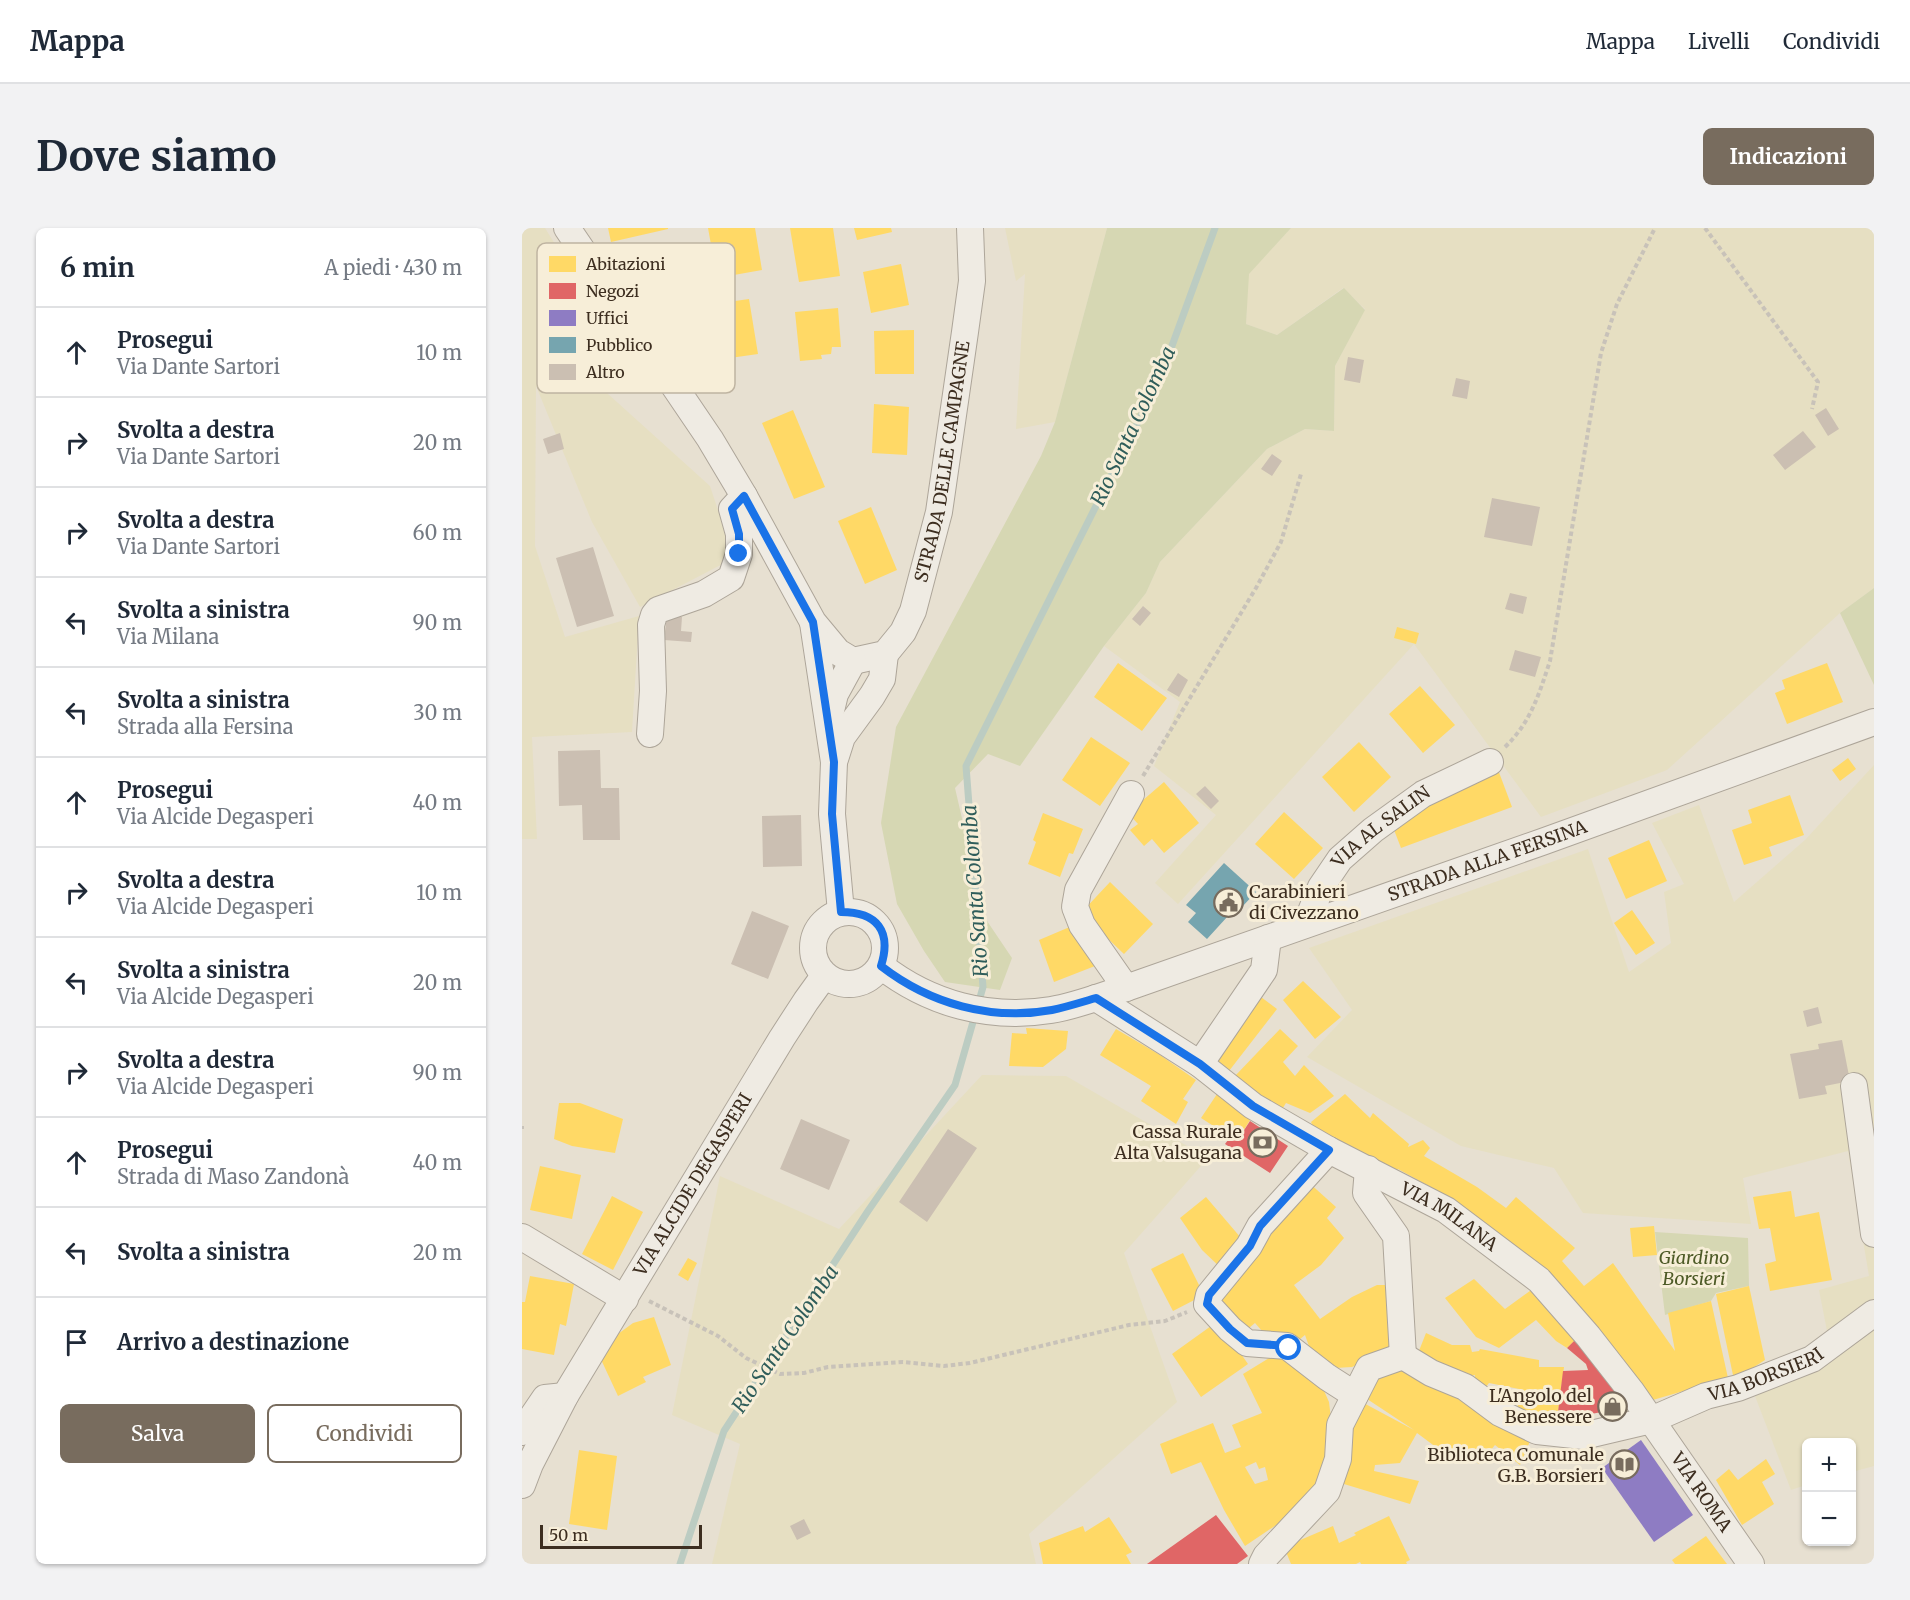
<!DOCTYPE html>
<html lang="it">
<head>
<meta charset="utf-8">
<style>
	body { margin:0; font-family:Merriweather,serif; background:#f2f2f3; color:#1f2937 }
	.controls { position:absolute; right:18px; bottom:18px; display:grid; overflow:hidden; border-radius:9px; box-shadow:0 2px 4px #0004 }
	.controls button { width:54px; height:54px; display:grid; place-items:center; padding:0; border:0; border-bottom:2px solid #e0e1e3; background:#fff; color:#1f2937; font:30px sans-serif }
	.scale { position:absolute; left:18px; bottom:15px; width:162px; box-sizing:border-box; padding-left:6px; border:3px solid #3d2e20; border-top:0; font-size:16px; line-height:21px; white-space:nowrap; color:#3d2e20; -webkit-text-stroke:4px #f7eed8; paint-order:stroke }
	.stop { position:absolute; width:18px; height:18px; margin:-14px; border:4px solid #1a73e8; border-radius:50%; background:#fff }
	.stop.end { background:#1a73e8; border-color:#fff; box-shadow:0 2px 6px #0008 }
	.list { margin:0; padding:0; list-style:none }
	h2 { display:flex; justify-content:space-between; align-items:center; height:78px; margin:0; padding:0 24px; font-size:26px }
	h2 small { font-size:20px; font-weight:400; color:#747a83 }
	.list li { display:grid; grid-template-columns:39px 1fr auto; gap:18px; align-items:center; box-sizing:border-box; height:90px; padding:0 24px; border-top:2px solid #e0e1e3 }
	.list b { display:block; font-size:22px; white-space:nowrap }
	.list p { margin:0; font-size:20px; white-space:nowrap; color:#747a83 }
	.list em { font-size:20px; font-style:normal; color:#747a83 }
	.actions { display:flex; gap:12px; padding:18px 24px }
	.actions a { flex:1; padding:14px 0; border:2px solid #786c5e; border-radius:9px; text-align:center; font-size:21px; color:#786c5e }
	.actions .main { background:#786c5e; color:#fff }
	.icon { flex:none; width:33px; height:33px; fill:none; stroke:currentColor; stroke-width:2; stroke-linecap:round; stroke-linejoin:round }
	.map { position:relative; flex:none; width:1352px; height:1336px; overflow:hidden; border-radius:9px }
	header { display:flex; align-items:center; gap:36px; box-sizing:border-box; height:84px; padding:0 30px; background:#fff; border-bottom:2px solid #e0e1e3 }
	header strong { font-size:28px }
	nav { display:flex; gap:33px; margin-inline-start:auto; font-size:21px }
	.intro { display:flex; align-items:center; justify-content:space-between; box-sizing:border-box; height:144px; padding:0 36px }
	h1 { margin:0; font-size:42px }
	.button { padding:15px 27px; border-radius:9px; background:#786c5e; color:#fff; font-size:21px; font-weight:700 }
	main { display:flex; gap:36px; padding:0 36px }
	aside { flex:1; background:#fff; border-radius:9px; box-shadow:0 2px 4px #0004 }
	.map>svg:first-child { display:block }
	.farmland { fill:#e6dfc2 }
	.green { fill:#d6d7b3 }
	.homes { fill:#ffd966; fill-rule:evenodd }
	.shops { fill:#e06666 }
	.offices { fill:#8e7cc3 }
	.public { fill:#76a5af }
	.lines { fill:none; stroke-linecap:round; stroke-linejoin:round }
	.stream { stroke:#bcccc2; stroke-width:7 }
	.building { fill:#cbbfb2 }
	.minor-casing { stroke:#ada599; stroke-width:28 }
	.path { stroke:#c8c2b9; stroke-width:4; stroke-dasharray:4.5 3; stroke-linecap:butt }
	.minor { stroke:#efebe3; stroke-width:26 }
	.route { stroke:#1a73e8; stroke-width:8 }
	.labels { text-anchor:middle; stroke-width:6; stroke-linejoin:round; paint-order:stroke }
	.street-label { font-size:18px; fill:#3d2e20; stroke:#f7eed8 }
	.poi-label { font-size:18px; fill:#3d2e20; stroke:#f7eed8; text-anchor:end }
	.park-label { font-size:18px; font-style:italic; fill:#4d5a26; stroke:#f7eed8 }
	.water-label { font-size:20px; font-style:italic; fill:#2f5d5a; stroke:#f7eed8 }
	.key { fill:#f7eed8; stroke:#bfb4a1; stroke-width:1.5 }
	.key-label { font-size:16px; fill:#3d2e20 }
</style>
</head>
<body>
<header>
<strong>Mappa</strong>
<nav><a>Mappa</a><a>Livelli</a><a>Condividi</a></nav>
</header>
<div class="intro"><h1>Dove siamo</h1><a class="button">Indicazioni</a></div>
<main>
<aside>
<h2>6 min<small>A piedi · 430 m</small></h2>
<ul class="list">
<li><svg class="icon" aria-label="ahead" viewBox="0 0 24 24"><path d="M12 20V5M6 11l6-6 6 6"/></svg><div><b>Prosegui</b><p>Via Dante Sartori</p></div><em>10 m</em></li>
<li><svg class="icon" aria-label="right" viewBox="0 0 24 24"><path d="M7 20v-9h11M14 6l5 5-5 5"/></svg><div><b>Svolta a destra</b><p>Via Dante Sartori</p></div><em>20 m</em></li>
<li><svg class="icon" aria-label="right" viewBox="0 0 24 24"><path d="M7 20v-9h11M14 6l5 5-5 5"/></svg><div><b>Svolta a destra</b><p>Via Dante Sartori</p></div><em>60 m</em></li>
<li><svg class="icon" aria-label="left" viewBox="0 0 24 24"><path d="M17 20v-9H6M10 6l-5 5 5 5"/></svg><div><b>Svolta a sinistra</b><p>Via Milana</p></div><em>90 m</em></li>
<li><svg class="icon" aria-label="left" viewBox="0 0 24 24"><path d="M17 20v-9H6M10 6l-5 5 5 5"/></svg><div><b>Svolta a sinistra</b><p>Strada alla Fersina</p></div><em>30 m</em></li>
<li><svg class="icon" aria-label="ahead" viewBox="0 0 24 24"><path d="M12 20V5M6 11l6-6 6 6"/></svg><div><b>Prosegui</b><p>Via Alcide Degasperi</p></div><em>40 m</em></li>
<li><svg class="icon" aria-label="right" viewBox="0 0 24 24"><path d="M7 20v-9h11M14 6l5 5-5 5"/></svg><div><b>Svolta a destra</b><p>Via Alcide Degasperi</p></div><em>10 m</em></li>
<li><svg class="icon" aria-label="left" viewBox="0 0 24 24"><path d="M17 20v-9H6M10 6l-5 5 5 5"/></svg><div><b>Svolta a sinistra</b><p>Via Alcide Degasperi</p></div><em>20 m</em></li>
<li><svg class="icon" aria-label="right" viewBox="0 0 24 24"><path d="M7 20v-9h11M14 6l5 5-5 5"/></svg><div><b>Svolta a destra</b><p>Via Alcide Degasperi</p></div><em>90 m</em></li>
<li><svg class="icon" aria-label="ahead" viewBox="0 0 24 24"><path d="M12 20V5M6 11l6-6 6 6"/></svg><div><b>Prosegui</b><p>Strada di Maso Zandonà</p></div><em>40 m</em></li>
<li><svg class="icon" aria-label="left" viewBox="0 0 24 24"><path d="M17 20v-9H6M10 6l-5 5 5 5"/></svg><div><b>Svolta a sinistra</b></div><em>20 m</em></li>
<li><svg class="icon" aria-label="arrive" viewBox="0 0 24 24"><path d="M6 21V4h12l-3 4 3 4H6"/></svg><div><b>Arrivo a destinazione</b></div></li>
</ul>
<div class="actions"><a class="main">Salva</a><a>Condividi</a></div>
</aside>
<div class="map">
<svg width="1352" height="1336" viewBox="0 0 1352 1336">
	<rect width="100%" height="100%" fill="#e7e0d1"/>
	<path class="farmland" d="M0,0h23l23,37 29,119 113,102 24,72 -94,49 -48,-85 -56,-136 -1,160 30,91 74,-21 -7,116 -100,5 5,102h-15z
		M483,0h102l-52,194 -39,7 9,-155 -9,7z
		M769,0h583v360l-34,25 -173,157 -126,47 -127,-173 -236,260 -23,-21 61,-68 -62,-49 26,-64 -76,-56 42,-53 14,-31 107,-113 38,-20 29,2 1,-65 30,-57 -22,-21 -66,47 -31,-11 2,-50z
		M1352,537v701l-22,6v-30h-46v43l-15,5 -41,-107 78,-47 -9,-46 50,-14 -21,-125 -105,27 8,46 -168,-11 -29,-45 -93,-22 -154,-89 45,-47 -43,-62 279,-99 41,123 42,-29 -7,-51 20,-8 -32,-61 47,-18 35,97 71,-62z
		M460,847l84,1 142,82 -84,95 53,149 -148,132 7,30h-324l28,-120 -68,-29 48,-239 119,53z"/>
	<path class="green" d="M585,0h184l-42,46 -3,50 31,11 67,-47 21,22 -30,56 -1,65 -29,-2 -38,20 -107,113 -14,31 -42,53 -84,120 -32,-12 -33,34 30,130 27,40 -12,32 -55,-8 -21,-31 -27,-47 -16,-81 15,-96 145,-271 14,-34z
		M1352,360v97l-34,-72z
		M1133,1004l93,6 1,48 -33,7 -5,8 -46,14z"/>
	<path class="homes" d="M86,0h60v1l-57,13z
		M186,0h47l7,42 -45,8z
		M268,0h43l7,48 -41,6z
		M332,0h37l1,4 -35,8z
		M379,36l8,41 -38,8 -8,-41z
		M227,71l9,55 -42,6 -9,-55z
		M316,80l3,39h-9l-1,7 -10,1 1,4 -22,2 -5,-49z
		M392,102v44h-39l-1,-43z
		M352,176l35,3 -2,48 -35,-2z
		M271,182l32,77 -31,12 -32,-76z
		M349,279l26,63 -32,14 -27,-63z
		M875,399l22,6 -3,11 -22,-6z
		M596,435l49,35 -25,33 -48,-34z
		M1305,435l16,39 -56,22 -12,-31 10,-4 -3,-9z
		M898,458l35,39 -32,28 -34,-39z
		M569,509l39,26 -30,43 -38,-26z
		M837,514l32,35 -37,35 -32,-35z
		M1326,530l8,11 -16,12 -8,-11z
		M975,539l15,40 -111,41 -10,-26z
		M642,554l35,41 -35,30 -12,-14 -8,7 -14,-16 8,-6 -10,-11z
		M1268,567l14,40 -35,12 3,9 -28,9 -12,-35 20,-7 -4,-13z
		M762,584l39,36 -29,31 -39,-35z
		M521,585l40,16 -10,25 -4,-1 -9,24 -32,-13 8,-22 -3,-2z
		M1127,612l18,41 -41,18 -18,-41z
		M588,654l43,42 -29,30 -43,-41z
		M1110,682l23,33 -19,12 -22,-32z
		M550,698l23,40 -41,16 -15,-42z
		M781,753l38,36 -26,22 -32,-39z
		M735,766l20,15 -48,62 -14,-11z
		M504,800l42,3 -2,18 -23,18 -34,-1 3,-33 15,1z
		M594,801l44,26 36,25 -13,19 5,3 -12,22 -35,-23 10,-15 -51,-31z
		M758,801l18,17 -15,16 12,14 9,-11 30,31 -24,17 -24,-10 -5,8 -46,-35z
		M695,866l35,23 -15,24 -36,-23z
		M823,866l25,24 3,-5 36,31 -1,3 15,-7 7,8 -6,8 53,31 29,21 10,-11 59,51 -13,13 22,25 29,-23 62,88 -7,-38 43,-12 17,77 -82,24 -185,-194 -25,-18 -38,-21 -2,5 -82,-45 -3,-7z
		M37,875h21l43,16 -8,34 -43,-7 -18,-7z
		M18,938l41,9 -9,44 -42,-9z
		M785,953l29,26 -9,11 17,20 -23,27 -27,20 26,34 32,-22 25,-12h18v70l-29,6 -14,6 -17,1 -19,-2 -11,-31 -16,13 -20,-9 -14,-16 -12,10 -31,-32z
		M1269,963l4,26 24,-5 13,68 -62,11 -5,-27 11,-3 -6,-33 -11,1 -6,-32z
		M90,968l31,16 -30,58 -31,-16z
		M684,969l41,48 -24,25 -21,-20 -22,-32z
		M1132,998l3,29 -24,2 -3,-29z
		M661,1025l21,42 -31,16 -22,-42z
		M166,1030l9,5 -9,18 -10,-6z
		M8,1048l44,8 -8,42 -6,-2 -6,31 -32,-6v-47h3z
		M952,1051l31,30 33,-24 42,50 -13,13 -11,-7 -20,-21 -37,28 -23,-11 -31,-39z
		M1227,1058l16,74 -31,20 -18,-86z
		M132,1089l17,48 -28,12 3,5 -28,14 -20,-43 20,-19 15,-11z
		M696,1093l30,43 -47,33 -29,-43z
		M904,1105l26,12h18l2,7 7,-1 1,-2 59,11v7h25l-7,53 -40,-3 2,-28 -30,-6 -3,4 -12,-1 1,-11 -22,5 -38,-19z
		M762,1121l33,26 12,27 5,42 -1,18 -39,51 -49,33 -21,-36 -23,-48 -30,12 -11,-30 53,-21 12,30 16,-6 -9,-22 30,-12 -19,-39zM734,1234l3,7 6,-2 3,13 -13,4 -10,-17z
		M871,1135l53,19 87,52 -13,31 -25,-20 -16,19 -16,-12 -7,10 -39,-29 -17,30 -25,2 -1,6 45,10 -9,23 -76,-23 11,-55 13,-26 56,30 -53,-35z
		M57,1222l38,6 -10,74 -38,-6z
		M1244,1231l9,15 -13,8 12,22 -32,21 -26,-45 13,-11 9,11z
		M867,1288l21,44 -4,2 1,2h-46l-1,-2 -4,2h-65l-7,-17 49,-21 6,17 17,-8 -2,-2z
		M587,1289l23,35 -6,3 5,9h-88l-4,-21 44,-17 2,6z
		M1184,1308l21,28h-52l-3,-4z"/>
	<path class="shops" d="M728,893l38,25 -18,27 -45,-29 6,-8 6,5z
		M1058,1107l41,58 -2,16 -62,11 6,-49 25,-1 -2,-6 -19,-16z
		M694,1287l32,41 -11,8h-90z"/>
	<path class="offices" d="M1119,1212l52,75 -39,27 -52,-74z"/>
	<path class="public" d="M702,635l32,29 -15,16 -3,-3 -31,34 -19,-17 8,-9 -10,-8z"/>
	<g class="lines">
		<path class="stream" d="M158,1336l44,-133 144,-220 87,-126 28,-98 -17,-221 195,-390 54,-148"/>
	</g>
	<path class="building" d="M826,129l16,3 -4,23 -16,-3z
		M934,150l14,3 -3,18 -15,-3z
		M1304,180l13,21 -11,7 -13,-21z
		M1281,203l13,16 -31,23 -12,-15z
		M38,205l4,16 -16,5 -5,-15z
		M750,226l10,7 -10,15 -11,-7z
		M970,270l48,9 -8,39 -48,-9z
		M71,319l21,69 -37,11 -21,-69z
		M988,365l17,4 -4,17 -18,-5z
		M621,378l8,7 -11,13 -8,-7z
		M145,387l15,2 -1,14 11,1 -1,10 -27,-2z
		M993,422l26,7 -6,20 -26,-7z
		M656,445l10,7 -9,17 -12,-7z
		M78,522l1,38h18l1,52h-37l-1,-35 -23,1 -1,-55z
		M683,558l14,15 -8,8 -15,-15z
		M279,587l1,51 -39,1 -1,-51z
		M230,683l37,15 -21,53 -37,-15z
		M1296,779l4,16 -15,4 -4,-16z
		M1320,812l8,41 -25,5 2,8 -28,5 -9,-45 29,-5 -1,-5z
		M279,891l49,21 -21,50 -49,-21z
		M426,901l29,19 -50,74 -28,-20z
		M282,1291l7,14 -14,7 -7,-14z"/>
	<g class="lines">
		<defs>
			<g id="minor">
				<path d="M45,0l143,211 34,57 69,126 25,30 15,9"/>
				<path d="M291,395l21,139 -2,52 9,98"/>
				<path id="s1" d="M331,433l32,-7 18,-22 10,-21 26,-99 26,-180 7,-51 -2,-53"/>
				<path d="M307,491l6,-25 18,-33"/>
				<path d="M128,506l3,-43 -2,-66 3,-10 4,-5 46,-16 27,-16 8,-24v-20l-7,-25 12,-13"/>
				<path d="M313,531l7,-22 30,-41 10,-17 3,-25"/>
				<circle cx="327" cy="720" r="36"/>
				<path id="s2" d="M784,696l15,-37 19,-28 33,-29 50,-36 67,-32"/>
				<path id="s3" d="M359,738c49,38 108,54 170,44 25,-4 50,-14 75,-22l416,-146 332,-120"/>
				<path d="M604,760l-44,-63 -7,-18 3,-17 53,-96"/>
				<path id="s4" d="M574,770l104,66 53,42 76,44 117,60 93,70 49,56 43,55 120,173"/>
				<path d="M678,836l64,-94 4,-32"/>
				<path d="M1332,858l20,148"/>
				<path d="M807,922l-69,76 -11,20 -40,49 -2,9 23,25 17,14 40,3 40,31 28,18"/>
				<path d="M846,941l-2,24 30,43 7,120"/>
				<path d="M0,1009l103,62"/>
				<path id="s5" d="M881,1128l28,17 34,14 35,26 37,18 46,5 68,-16 55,-24 32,-8 74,-29 62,-46"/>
				<path d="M0,1204l23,-34 20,-2"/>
				<path id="s6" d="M0,1257l8,-21 35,-68 217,-358 24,-37 18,-25"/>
				<path d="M740,1336l4,-8 61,-65 11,-32 2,-34 29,-57 34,-12"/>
			</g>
		</defs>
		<use href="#minor" class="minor-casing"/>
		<path class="path" d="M1183,0l113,154 -6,27
			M983,519c26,-25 34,-53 45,-86l51,-308 16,-49 38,-76
			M621,548l113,-188 25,-46 20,-68
			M0,898v3
			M127,1073l69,35 28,22 34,16 24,-1 24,-6 75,-5 41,4 26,-3 159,-38 36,-4 22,-9"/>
		<use href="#minor" class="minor"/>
	</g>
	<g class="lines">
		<path class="route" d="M217,326v-20l-7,-25 12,-13 69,126 21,140 -2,52 9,98c36,0 51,19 40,54 49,38 110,55 171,44 15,-3 30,-8 44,-12l104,66 53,42 76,44 -69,76 -10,20 -41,49 -2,9 23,25 17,14 40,3 2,2"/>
	</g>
	<defs>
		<symbol id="civic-ring" viewBox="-11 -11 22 22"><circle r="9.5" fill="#f7eed8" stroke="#786c5e" stroke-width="1.5"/><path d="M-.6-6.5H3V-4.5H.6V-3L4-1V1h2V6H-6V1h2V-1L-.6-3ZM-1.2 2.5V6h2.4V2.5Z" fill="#786c5e"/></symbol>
		<symbol id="bank-ring" viewBox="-11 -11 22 22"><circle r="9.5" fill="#f7eed8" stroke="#786c5e" stroke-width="1.5"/><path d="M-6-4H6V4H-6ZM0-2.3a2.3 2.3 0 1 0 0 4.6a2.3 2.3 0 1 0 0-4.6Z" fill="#786c5e"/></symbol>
		<symbol id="shop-ring" viewBox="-11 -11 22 22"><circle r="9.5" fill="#f7eed8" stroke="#786c5e" stroke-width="1.5"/><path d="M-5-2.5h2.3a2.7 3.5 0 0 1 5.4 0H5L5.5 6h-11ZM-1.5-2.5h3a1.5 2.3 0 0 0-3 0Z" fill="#786c5e"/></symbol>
		<symbol id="library-ring" viewBox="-11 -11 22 22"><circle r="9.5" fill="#f7eed8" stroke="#786c5e" stroke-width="1.5"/><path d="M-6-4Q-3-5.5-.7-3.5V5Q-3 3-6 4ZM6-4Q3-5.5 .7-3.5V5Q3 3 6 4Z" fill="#786c5e"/></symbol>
	</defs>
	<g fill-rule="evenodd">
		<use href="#civic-ring" x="690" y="658" width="33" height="33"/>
		<use href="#bank-ring" x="724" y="898" width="33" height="33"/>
		<use href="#shop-ring" x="1074" y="1162" width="33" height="33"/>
		<use href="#library-ring" x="1086" y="1220" width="33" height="33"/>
	</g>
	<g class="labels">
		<g class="street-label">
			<text dy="6" stroke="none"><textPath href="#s1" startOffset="237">STRADA DELLE CAMPAGNE</textPath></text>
			<text dy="6" stroke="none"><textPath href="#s2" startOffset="126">VIA AL SALIN</textPath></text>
			<text dy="6" stroke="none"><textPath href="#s3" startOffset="642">STRADA ALLA FERSINA</textPath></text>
			<text dy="6" stroke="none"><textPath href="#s6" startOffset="346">VIA ALCIDE DEGASPERI</textPath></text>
			<text dy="6" stroke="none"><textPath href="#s4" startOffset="416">VIA MILANA</textPath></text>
			<text dy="6" stroke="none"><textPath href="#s5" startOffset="394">VIA BORSIERI</textPath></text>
			<text dy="6" stroke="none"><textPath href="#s4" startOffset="794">VIA ROMA</textPath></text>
		</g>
		<g class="poi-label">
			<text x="727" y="670" text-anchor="start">Carabinieri<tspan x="727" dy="21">di Civezzano</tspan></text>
			<text x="720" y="910">Cassa Rurale<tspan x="720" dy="21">Alta Valsugana</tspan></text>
			<text x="1070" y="1174">L'Angolo del<tspan x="1070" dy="21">Benessere</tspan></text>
			<text x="1082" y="1233">Biblioteca Comunale<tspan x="1082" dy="21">G.B. Borsieri</tspan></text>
		</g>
		<g class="park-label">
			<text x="1172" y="1036">Giardino<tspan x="1172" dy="21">Borsieri</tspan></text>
		</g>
		<g class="water-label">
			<text transform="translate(611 198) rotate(-65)" y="7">Rio Santa Colomba</text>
			<text transform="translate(453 663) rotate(-94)" y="7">Rio Santa Colomba</text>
			<text transform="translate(263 1111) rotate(-56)" y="7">Rio Santa Colomba</text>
		</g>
	</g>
	<rect x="15" y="15" width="198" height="150" rx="9" class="key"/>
	<rect x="27" y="28" width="27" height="16" fill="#ffd966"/>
	<rect x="27" y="55" width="27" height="16" fill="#e06666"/>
	<rect x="27" y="82" width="27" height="16" fill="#8e7cc3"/>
	<rect x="27" y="109" width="27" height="16" fill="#76a5af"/>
	<rect x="27" y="136" width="27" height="16" fill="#cbbfb2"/>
	<g class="key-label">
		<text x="64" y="42">Abitazioni</text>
		<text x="64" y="69">Negozi</text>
		<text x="64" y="96">Uffici</text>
		<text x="64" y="123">Pubblico</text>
		<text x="64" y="150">Altro</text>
	</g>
</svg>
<div class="controls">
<button>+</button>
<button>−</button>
</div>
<div class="scale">50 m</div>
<div class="stop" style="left:767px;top:1120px"></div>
<div class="stop end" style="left:217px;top:326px"></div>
</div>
</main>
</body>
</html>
